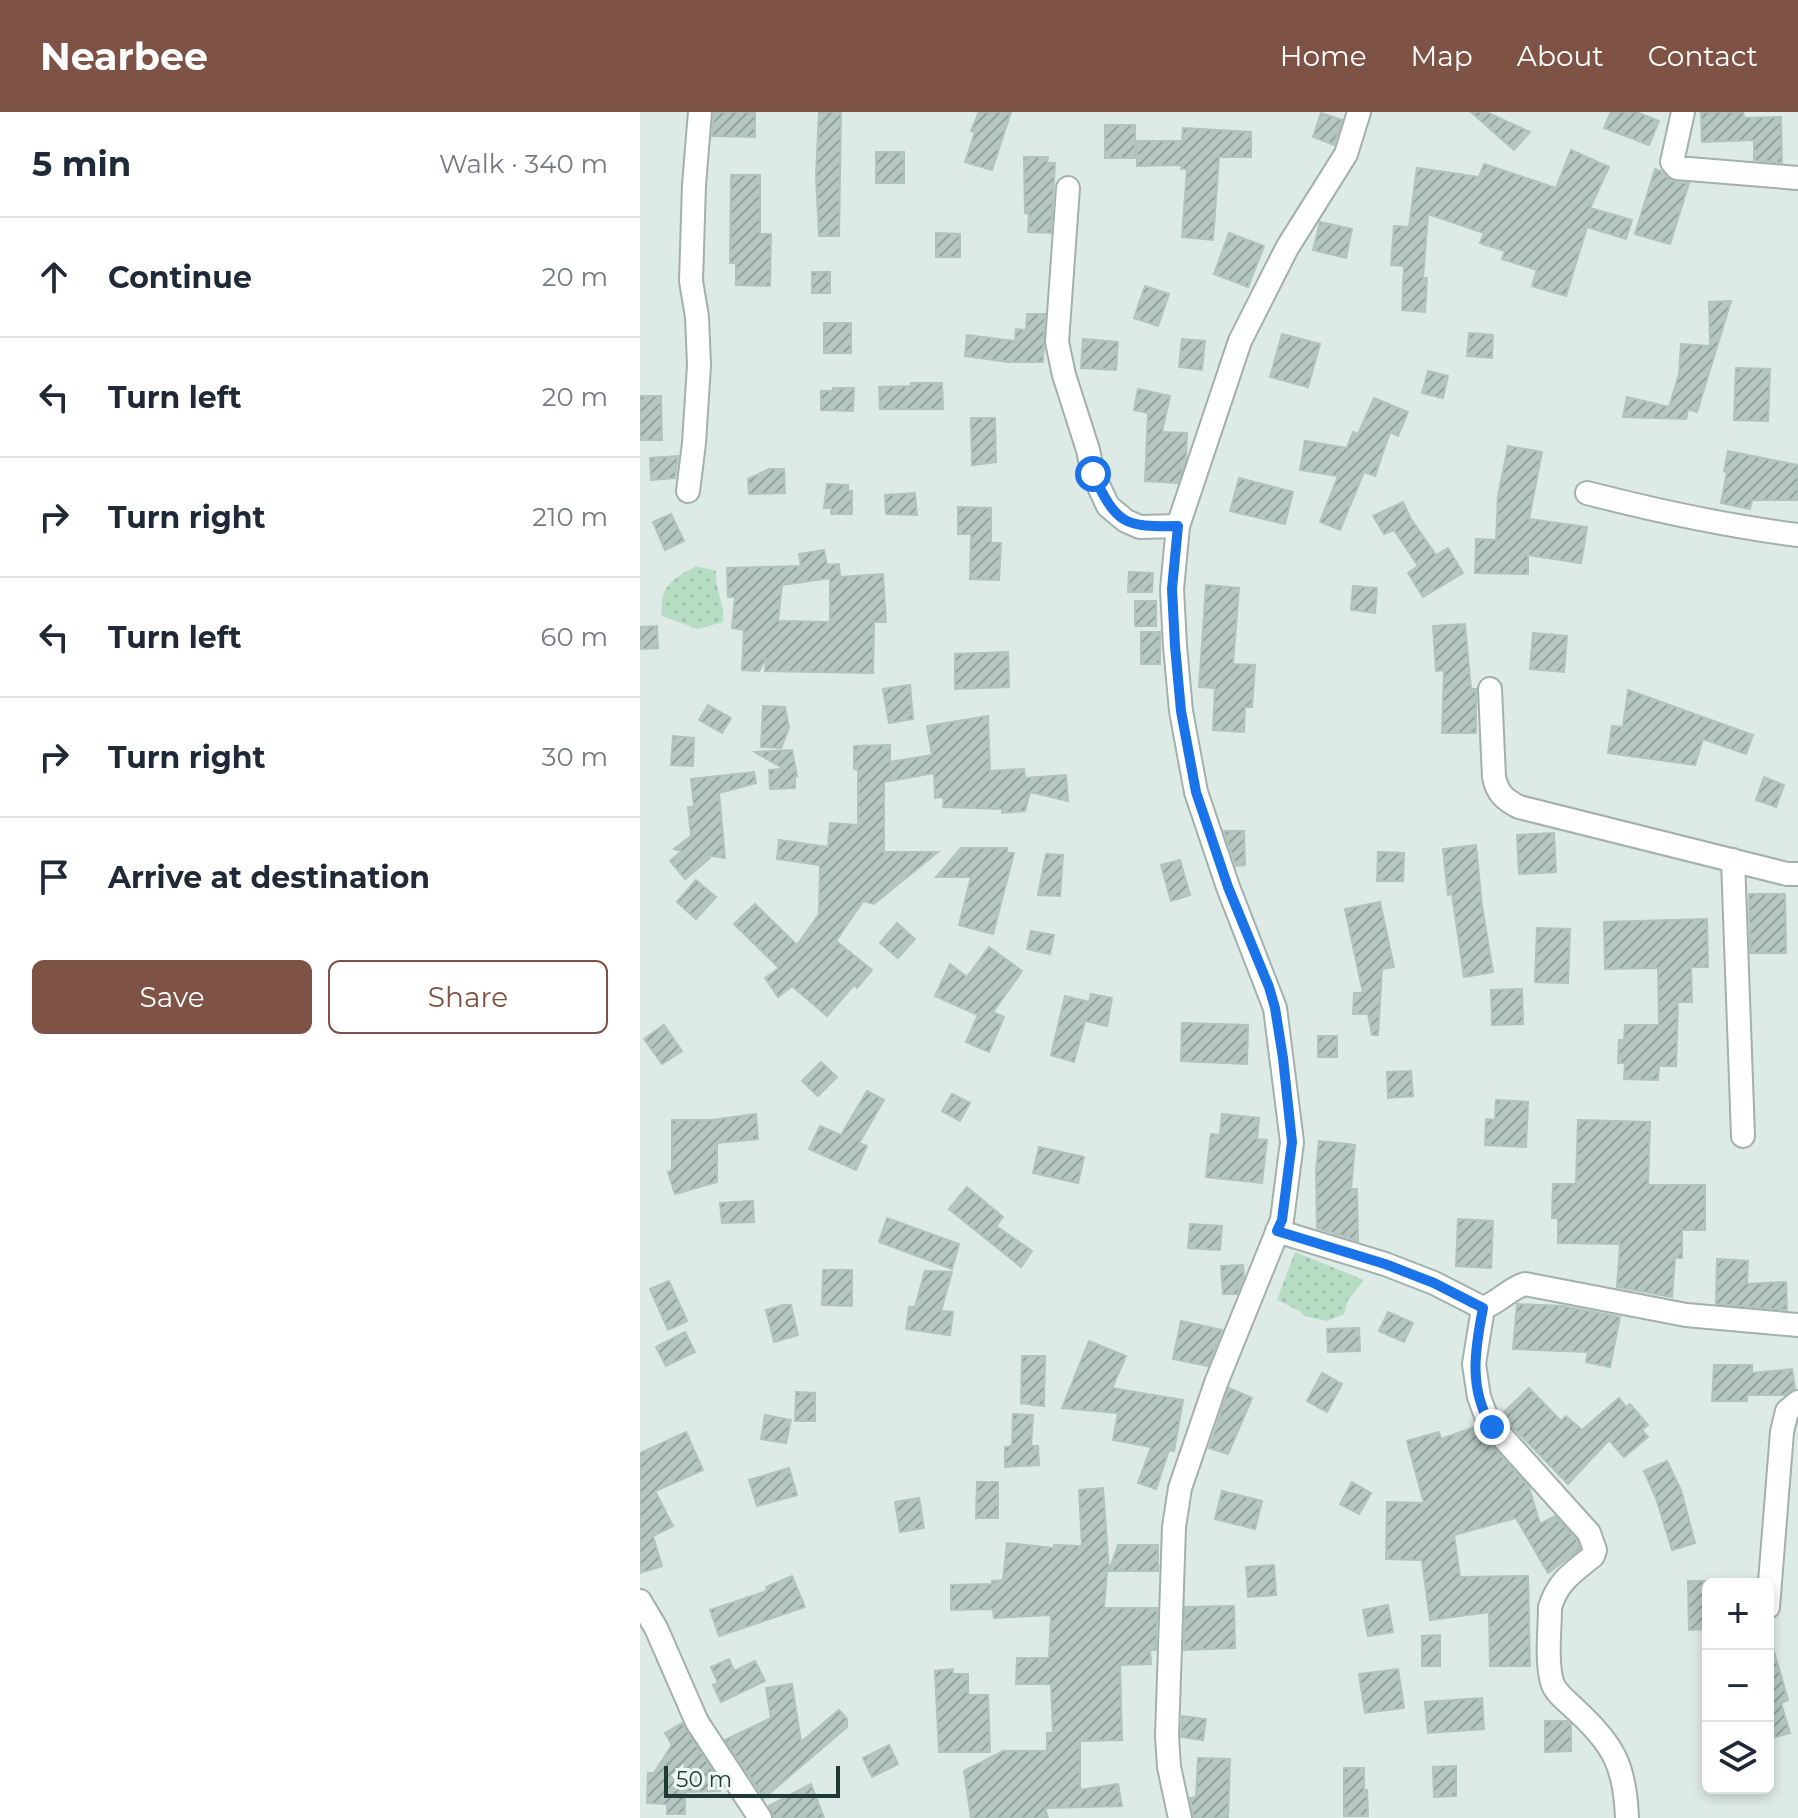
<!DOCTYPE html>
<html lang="en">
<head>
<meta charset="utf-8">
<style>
	body { margin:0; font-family:Montserrat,sans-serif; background:#f2f2f3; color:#1f2937 }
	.controls { position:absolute; right:24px; bottom:24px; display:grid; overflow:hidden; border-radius:12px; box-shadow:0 4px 12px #0003 }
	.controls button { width:72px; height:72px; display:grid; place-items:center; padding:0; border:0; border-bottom:2px solid #e0e1e3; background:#fff; color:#1f2937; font:40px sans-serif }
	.scale { position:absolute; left:24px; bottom:20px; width:176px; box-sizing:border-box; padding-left:8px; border:4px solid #1f3934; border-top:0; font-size:22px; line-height:28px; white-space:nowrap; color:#1f3934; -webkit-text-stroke:6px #eef7f3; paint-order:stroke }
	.stop { position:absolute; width:24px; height:24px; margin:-18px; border:6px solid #1a73e8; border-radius:50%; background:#fff }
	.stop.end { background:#1a73e8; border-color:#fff; box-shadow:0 2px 8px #0008 }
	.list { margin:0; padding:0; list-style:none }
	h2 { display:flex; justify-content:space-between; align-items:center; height:104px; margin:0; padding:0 32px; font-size:34px }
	h2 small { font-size:26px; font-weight:400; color:#747a83 }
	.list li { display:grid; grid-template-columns:52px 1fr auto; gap:24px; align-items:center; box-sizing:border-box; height:120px; padding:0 32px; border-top:2px solid #e0e1e3 }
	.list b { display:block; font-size:30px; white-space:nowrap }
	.list em { font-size:26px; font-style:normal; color:#747a83 }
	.actions { display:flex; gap:16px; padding:24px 32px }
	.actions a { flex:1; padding:18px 0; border:2px solid #7e5244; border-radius:12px; text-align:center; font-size:28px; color:#7e5244 }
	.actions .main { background:#7e5244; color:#fff }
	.icon { flex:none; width:44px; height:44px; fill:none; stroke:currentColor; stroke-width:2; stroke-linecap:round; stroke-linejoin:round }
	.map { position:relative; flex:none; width:1158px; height:1706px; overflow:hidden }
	header { display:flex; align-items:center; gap:48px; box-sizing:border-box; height:112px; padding:0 40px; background:#7e5244; color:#fff }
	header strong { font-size:38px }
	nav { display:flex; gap:44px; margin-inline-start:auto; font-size:28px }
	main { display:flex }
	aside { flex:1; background:#fff }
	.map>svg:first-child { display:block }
	.park { fill:url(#park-dots) }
	.building { fill:url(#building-hatch); stroke:#b1c3bd; stroke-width:2; fill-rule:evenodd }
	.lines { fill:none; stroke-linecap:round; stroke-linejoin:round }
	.minor-casing { stroke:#a1b1ac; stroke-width:26 }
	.minor { stroke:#fff; stroke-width:22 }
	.route { stroke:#1a73e8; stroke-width:10 }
</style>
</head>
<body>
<header>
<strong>Nearbee</strong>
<nav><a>Home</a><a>Map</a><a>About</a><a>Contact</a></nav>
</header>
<main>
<aside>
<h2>5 min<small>Walk · 340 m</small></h2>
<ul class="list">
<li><svg class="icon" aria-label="ahead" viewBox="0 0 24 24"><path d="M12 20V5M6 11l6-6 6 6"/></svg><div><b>Continue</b></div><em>20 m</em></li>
<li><svg class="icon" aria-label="left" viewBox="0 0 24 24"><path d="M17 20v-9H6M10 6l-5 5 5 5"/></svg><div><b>Turn left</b></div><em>20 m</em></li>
<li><svg class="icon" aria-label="right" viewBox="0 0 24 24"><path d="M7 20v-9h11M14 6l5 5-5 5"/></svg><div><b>Turn right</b></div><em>210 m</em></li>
<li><svg class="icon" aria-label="left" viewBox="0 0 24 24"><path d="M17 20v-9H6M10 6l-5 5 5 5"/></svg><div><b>Turn left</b></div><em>60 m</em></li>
<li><svg class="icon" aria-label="right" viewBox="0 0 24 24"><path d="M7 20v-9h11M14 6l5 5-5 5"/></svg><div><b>Turn right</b></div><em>30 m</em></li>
<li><svg class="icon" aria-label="arrive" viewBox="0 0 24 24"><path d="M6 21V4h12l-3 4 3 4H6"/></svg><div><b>Arrive at destination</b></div></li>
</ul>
<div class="actions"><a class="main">Save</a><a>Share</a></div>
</aside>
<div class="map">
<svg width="1158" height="1706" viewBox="0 0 1158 1706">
	<defs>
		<pattern id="park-dots" width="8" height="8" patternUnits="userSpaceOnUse" patternTransform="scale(2)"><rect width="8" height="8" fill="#b6dcc3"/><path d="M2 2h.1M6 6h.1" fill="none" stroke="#9cbea8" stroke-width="1.8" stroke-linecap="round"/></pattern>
		<pattern id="building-hatch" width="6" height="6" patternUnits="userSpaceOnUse" patternTransform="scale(2)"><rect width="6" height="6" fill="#b6c7c1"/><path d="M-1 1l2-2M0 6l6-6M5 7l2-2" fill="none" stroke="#93a39e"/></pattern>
	</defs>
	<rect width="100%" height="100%" fill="#deeae5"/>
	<path class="park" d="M56,454l20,5c-1,20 9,34 7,51l-25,7 -36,-13c-3,-30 10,-36 34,-50z
		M655,1140l69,28 -16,20 -4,14 -17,7 -23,-5 -4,-5 -23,-11z"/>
	<path class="building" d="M74,0h41v25l-43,-1z
		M179,0h22l-2,124h-20l-3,-61z
		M339,0h32l-19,58 -27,-8 10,-30 -4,-1z
		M831,0h15l44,20 -16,18z
		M971,0h25l23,9 -10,24 -45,-17z
		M1061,0h42l1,6 37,-1 1,46 -28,-3v-20l-52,2z
		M681,1l21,7 -8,25 -21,-8z
		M465,13h30v33h-30z
		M543,16l68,4v25h-32l-6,83 -31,-3 5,-68h-6l1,-4 -45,1v-25h45z
		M931,38l38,17 -19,41 42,12 -6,19 -39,-12 -21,69 -34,-10 5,-16 -35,-11 3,-8 -25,-8 4,-10 -56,-19 -5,64h4l-2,34 -23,-2 2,-44 -13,-1 3,-39 15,1 8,-59 62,9 5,-13 72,24z
		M236,40h28v31h-28z
		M384,45h24l-1,6h8l-4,70 -23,-1 1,-18 -4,-1z
		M1015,57l6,2 10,10 18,2 -19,61 -35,-10z
		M91,63h29v59h11l-1,52 -34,-1v-22h-6z
		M680,110l32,7 -6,29 -33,-8z
		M296,121l24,1v23h-24z
		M589,121l35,13 -16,41 -34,-13z
		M172,160h18v21h-18z
		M505,174l24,8 -11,32 -24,-8z
		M1091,189l-34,111 -9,-3 -2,10 -63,-2 4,-20 42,10 10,-33 2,-30 29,2 -1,-44z
		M387,202h18l-2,48h-35l-43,-6 2,-21 48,6 1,-12 10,1z
		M184,211h27v30h-27z
		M829,221l24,2 -1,23 -25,-2z
		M642,222l38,10 -12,43 -38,-10z
		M443,227l35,3 -2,28 -35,-2z
		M542,227l23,2 -3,29 -23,-3z
		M1096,256l34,1 -2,52 -34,-1z
		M788,259l20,5 -5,22 -21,-5z
		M271,271h31l1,26h-63l-1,-22 32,-1z
		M193,276h21l-1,23 -32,-1v-19h12z
		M498,277l32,7 -8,36 25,1 -1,26 -8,24 -33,-2 3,-68 -14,-3z
		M0,284h21l1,44h-22z
		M734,286l34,14 -10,24 -8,-4 -15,44 -11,-4 -24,58 -20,-8 18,-46 -38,-6 5,-29 42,7 6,-16 5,2z
		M331,306h24l1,44 -24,3z
		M868,334l34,6 -13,67 58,8 -6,36 -53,-8v19l-53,-1 1,-34 20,1 2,-44z
		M1088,339l70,14v35h-46l-2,9 -29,-6 6,-31 -3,-1z
		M38,344l-3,22 -24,2 -1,-22z
		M129,357h15l1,24 -36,1 -1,-15z
		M599,366l54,14 -8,32 -55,-13z
		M187,372l21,1v6h4v23h-21v-6h-7z
		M275,381l2,22 -31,-1 -1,-19z
		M763,390l8,17 25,36 12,-7 15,25 -40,24 -15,-24 10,-7 -24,-36 -10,4 -11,-18z
		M318,395l33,1v35h10l-2,37 -29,-1 1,-45h-13z
		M31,402l13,27 -19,9 -12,-28z
		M184,438l3,15 12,-1 1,13 43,-3 3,48h-12l-1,51 -108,-2 1,-13 -7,13 -17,-1 2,-40 -12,-2 3,-31h-7l-1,-29 74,-2 -2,-12zM190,466v44l-52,-1 4,-36z
		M489,460l24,1 -1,19h-24z
		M566,473l33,3 -6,76 22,1 -3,42h-7l-1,25 -31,-2 2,-42 -16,-1z
		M713,474l24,2 -2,25 -24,-3z
		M495,489h21v25h-21z
		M825,512l6,65h5v44h-34l2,-63 -8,1 -3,-45z
		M17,514l1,22 -18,1v-22z
		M501,520h19v32h-19z
		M893,521l34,3 -3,36 -34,-3z
		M368,540l1,35 -54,2v-35z
		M270,573l3,34 -24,4 -6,-34z
		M988,578l125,45 -7,19 -43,-15 -8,26 -87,-12 4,-27 11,1z
		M68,593l23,13 -9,15 -23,-13z
		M123,594l22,1 4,21 -8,20 -20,-1z
		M348,604l2,55 34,-2 1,9 41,-3 2,26 -38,-9 -5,19 -23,2v-4l-59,-2 1,-10 -9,1 -1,-25 -50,9v70h54l-64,52 -11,-3 -27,40 36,29 -15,18 -3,-3 -27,31 -35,-30 -14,11 -13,-19 14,-10 -45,-44 21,-20 42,41 22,-31 1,-49 -43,-6 2,-19 49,7 2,-24 28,2v-55l-4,-1v-23l36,-1v17l42,-7 -5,-29z
		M33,624l21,2 -1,28 -22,-1z
		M152,638l5,26 -2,-1v13l-25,1 -1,-19 15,-1 -29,-17z
		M114,660l2,11 -37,10 6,65 -18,-3 3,3 -25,21 -15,-18 12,-10 -8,-2 17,-13 -3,-29h6l-3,-28z
		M1124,665l20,8 -8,22 -20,-7z
		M584,719h20l1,34 -9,1z
		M914,721l2,39 -37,2 -2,-39z
		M836,733l6,61 11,66 -29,5 -12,-83 -4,1 -5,-46z
		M321,736h46v5h7l-21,81 -34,-9 12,-48h-35z
		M738,740l26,1 -1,28h-26z
		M406,742l17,1 -3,41 -22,-1z
		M540,748l10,35 -19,6 -10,-36z
		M56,768l20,17 -20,22 -19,-17z
		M1109,782h36l1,59h-36z
		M740,790l14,65 -12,2 -4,66h-6l-4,-21h-15l1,-21h9l-18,-84z
		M1067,807l1,48h-17l1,35h-14l-2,64h-17l-1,14 -34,-1 1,-16h-7l1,-23h5l1,-15h34l-1,-57 -53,1 -1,-47z
		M257,811l18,16 -17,19 -18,-15z
		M897,816l33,1 -2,54 -33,-1z
		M391,819l23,4 -4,19 -23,-5z
		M349,835l33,24 -29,41 11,5 -15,35 -23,-10 12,-27 -43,-19 15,-32 17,13z
		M882,877l1,35 -31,1 -1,-35z
		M451,882l21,4 -5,28 -22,-5 -11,41 -23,-7 14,-59 24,6z
		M542,911l66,2 -1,39 -66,-3z
		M24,913l18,26 -20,13 -18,-25z
		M678,924h19v21h-19z
		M181,950l16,15 -19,19 -16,-15z
		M771,959l2,25 -25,2 -1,-26z
		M227,979l17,9 -25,43 8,3 -11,24 -47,-21 11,-23 21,9z
		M312,982l18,9 -10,18 -18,-10z
		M856,988l32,2 -2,45 -41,-2 1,-26 9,1z
		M116,1002l2,25 -41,4v39l-42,12 -7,-22 4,-2v-50h40z
		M582,1002l37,4 -2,21 10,1 -5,43 -56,-6 5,-43 9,1z
		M938,1008l72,2 -2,63h57v45h-23v28h-7l-3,39 -55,-10 3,-43 -62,-1v-25h-6l1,-34h23z
		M679,1029l36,4 -4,44h6l1,52 -41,-13 -1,-57z
		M399,1035l45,10 -6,26 -45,-10z
		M327,1075l36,30 -7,9 36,25 -11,16 -72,-58z
		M113,1089l1,21 -32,1 -2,-20z
		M247,1106l72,26 -7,25 -73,-27z
		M818,1107l35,2 -2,47 -35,-2z
		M550,1112l32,2 -2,24 -32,-2z
		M1077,1147l31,2 -1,23 39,-2 1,28 -71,-6z
		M603,1153l1,12 -7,17h-14l-2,-28z
		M183,1158h29v36l-30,-1z
		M285,1159l27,1 -11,39 12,1 -3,23 -44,-6 3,-22h6z
		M29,1169l18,40 -19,9 -18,-41z
		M877,1192l46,2 57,11 -10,50 -24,-5 2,-10 -75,-3z
		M143,1193h8l7,30 -24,7 -8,-32z
		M748,1200l25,11 -9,19 -25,-11z
		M541,1209l41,9 -14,36 -35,-7z
		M719,1216l1,23 -32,1 -1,-23z
		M45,1220l10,20 -29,14 -10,-19z
		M449,1229l37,15 -14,32 71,12 -9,51 -5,-1 -13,39 -18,-6 13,-36 -38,-7 5,-27 -56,-5z
		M382,1244h23l-1,50 -23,-3z
		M1074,1253h38v8l40,-4 3,20 -10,6h-38v6h-35z
		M682,1261l20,11 -15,28 -20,-11z
		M589,1276l23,10 -24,56 -19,-6z
		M889,1276l32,33 5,-5 16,14 37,-32 7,9 4,-3 18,21 -6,5 6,7 -24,20 -15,-17 -41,44 -67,-69z
		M156,1280l19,1v28h-20z
		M373,1302l20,1 -2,31h7l1,19 -34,2v-20l7,-1z
		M125,1303l26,5 -5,23 -25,-4z
		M835,1315l54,60 11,37 15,-8 22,24 3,9 -32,24 -32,-55 -62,17 6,42 68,-1 2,90h-40l-1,-54 -59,8 -8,-60 -36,-1 1,-57 37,1 -17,-62 32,-9 2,7z
		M46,1320l17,38 -48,21 18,35 -20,10 9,30 -22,7v-120z
		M1027,1349l14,29 14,53 -23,7 -16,-52 -12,-27z
		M149,1356l8,27 -40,11 -8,-26z
		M337,1370h21v36h-22z
		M712,1370l19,11 -12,21 -19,-10z
		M463,1376l6,83 9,-26h40v26h-51l-3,37h53l-1,42h-6l1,14 -31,1 2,75 -42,1v49l38,-6 4,22 -77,2 3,10h-77l-7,-47 39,-20h44v-18h6l-2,-49h-35l1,-26h32l2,-43 -57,3 -1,-9 -42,1v-25l41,-1v-3l11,-1 4,-37 47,5v-3l28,1 -3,-56z
		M582,1379l40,10 -7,28 -40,-10z
		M279,1386l5,30 -24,4 -5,-30z
		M634,1453l2,30 -28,2 -2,-30z
		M152,1464l13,31 -86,29 -9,-26 57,-19 -1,-4z
		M1048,1469h20v48l-19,1z
		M748,1493l5,27 -25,4 -5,-26z
		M594,1494l1,42 -51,2 1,-43z
		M800,1523v31h-18v-30z
		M1133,1536l15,52 -7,3 9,30 -22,6v-90z
		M89,1547l5,12 21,-10 10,20 -44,21 -8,-17 5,-2 -7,-16z
		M313,1557v5h15v21h20l2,57h-51l-4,-81z
		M758,1557l6,39 -39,5 -6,-39z
		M152,1572l9,58 38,-32 8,9v8l-83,71 -39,-58 46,-22 -5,-30z
		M842,1586l2,31 -56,4 -3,-31z
		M542,1604l24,3 -3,21 -22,-3z
		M905,1609h22l4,3v27l-26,1z
		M42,1611l38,59v9l-35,1v22h-18v-10l-20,-1 1,-30h6l18,-28 -7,-12z
		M249,1633l9,19 -26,13 -9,-19z
		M558,1646l32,1 -2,59h-34l-4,-20 6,-1z
		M816,1654v30l-22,1 -1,-30z
		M704,1656h20v22h3l1,26h-24z
		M171,1672l13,34h-50l-5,-12z"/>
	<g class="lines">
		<defs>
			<path id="minor" d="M1043,0l-11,50 5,6 121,10
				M428,76l-11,154 7,33 24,75 5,24 15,32 18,15 14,6 38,-1
				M48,379l6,-48 5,-78 -2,-48 -6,-36 3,-96 6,-73
				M947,381c70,18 139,33 211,42
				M850,577l4,88c3,16 11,23 25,30l268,67h11
				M1093,748l10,276
				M637,1119l108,33 49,19 49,25c16,-6 26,-19 42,-24l161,31 112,10
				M843,1196l-9,56 5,33 9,24 101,112 6,17 -2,6c-21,17 -35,25 -43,51 0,23 -4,53 2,75 3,11 16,20 24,28 38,35 49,56 51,108
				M0,1489l16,27 41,94 63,96
				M1128,1495l14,-175 5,-21 11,-9
				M540,1706l-11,-51 -2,-31 7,-209 6,-39 36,-105 66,-163 10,-78 -17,-134 -47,-121 -32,-95 -15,-81 -6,-65 -3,-57 6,-63 62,-185 47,-93 59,-94 13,-42"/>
		</defs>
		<use href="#minor" class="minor-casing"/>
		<use href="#minor" class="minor"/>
	</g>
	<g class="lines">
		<path class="route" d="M453,362c24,51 31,53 85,52l-6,63 3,57 6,65 15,81 32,95 41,100 6,21 8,50 9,84 -10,78 -5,11 108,33 49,19 49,25c-8,41 -15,81 9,119"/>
	</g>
</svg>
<div class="controls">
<button>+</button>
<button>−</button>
<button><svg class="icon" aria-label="layers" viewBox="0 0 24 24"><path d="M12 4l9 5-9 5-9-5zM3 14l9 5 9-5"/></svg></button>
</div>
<div class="scale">50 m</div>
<div class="stop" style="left:453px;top:362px"></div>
<div class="stop end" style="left:852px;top:1315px"></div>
</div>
</main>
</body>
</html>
